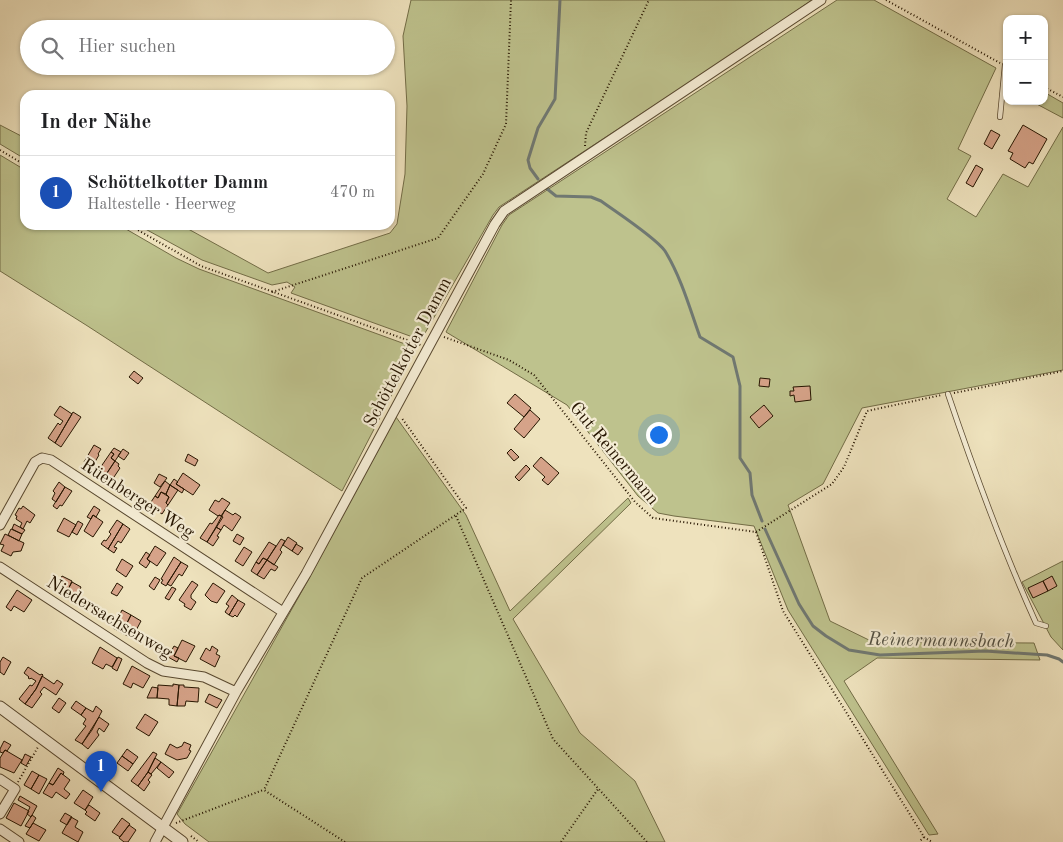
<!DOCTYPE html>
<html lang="de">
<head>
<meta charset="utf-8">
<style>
	body { margin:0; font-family:"Old Standard TT",serif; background:#f2f2f2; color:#202124 }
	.controls { position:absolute; right:15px; top:15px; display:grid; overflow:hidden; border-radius:10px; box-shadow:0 1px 4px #0004 }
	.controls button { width:45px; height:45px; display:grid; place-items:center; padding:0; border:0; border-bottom:1px solid #e0e0e0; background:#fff; color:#202124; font:25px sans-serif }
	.you { position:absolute; left:658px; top:434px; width:18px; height:18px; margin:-12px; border:4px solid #fff; border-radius:50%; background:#1a73e8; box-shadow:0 0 0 8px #1a73e833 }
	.badge { display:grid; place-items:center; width:32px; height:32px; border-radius:50%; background:#d93025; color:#fff; font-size:16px; font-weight:700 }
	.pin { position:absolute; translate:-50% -41px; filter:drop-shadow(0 1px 2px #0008) }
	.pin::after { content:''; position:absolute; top:26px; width:18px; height:15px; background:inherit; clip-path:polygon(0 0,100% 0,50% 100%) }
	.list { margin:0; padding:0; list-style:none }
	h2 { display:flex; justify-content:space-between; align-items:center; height:65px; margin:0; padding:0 20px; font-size:21px }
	h2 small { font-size:16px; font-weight:400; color:#757577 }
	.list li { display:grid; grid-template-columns:32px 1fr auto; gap:15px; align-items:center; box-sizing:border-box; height:75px; padding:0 20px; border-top:1px solid #e0e0e0 }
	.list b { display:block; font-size:19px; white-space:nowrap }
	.list p { margin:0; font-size:16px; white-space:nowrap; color:#757577 }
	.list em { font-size:16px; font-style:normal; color:#757577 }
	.icon { flex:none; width:28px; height:28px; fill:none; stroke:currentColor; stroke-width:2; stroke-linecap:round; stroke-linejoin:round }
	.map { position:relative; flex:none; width:1063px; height:842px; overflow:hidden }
	.search { position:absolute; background:#fff; box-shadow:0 1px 4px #0004; left:20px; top:20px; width:375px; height:55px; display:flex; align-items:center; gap:12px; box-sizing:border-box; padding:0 18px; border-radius:28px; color:#757577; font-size:19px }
	.panel { position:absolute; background:#fff; box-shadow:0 1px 4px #0004; left:20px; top:90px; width:375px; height:140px; border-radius:15px }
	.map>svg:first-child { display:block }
	.green { fill:#bec28d; stroke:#726c46 }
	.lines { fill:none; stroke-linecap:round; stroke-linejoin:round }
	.stream { stroke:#707872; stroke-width:3 }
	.building { fill:#d6a389; stroke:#261500 }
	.service-casing { stroke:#58482f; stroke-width:6 }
	.minor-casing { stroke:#58482f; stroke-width:11 }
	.tertiary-casing { stroke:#58482f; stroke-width:13 }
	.path { stroke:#261500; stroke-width:2; stroke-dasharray:1 2.5; stroke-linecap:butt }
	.service { stroke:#f4ecd4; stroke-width:4.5 }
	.minor { stroke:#f4ecd4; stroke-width:9 }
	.tertiary { stroke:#f4ecd4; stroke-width:11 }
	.labels { text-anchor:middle; stroke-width:4.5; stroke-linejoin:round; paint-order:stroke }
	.street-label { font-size:18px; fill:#261500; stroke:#f4ecd4 }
	.water-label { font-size:19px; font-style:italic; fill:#514f42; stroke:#f4ecd4 }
</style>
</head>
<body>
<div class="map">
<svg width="1063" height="842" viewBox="0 0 1063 842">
	<rect width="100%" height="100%" fill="#eee2bd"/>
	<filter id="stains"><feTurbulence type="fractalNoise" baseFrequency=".004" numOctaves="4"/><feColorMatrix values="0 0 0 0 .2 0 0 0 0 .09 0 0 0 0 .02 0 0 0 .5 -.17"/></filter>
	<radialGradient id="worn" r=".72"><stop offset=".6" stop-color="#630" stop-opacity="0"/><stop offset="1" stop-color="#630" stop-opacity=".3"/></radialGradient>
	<path class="green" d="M411,0h401l-67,46 -246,161 -6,8 -72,125 -130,-47 4,-6 -8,-5 -15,3 -70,-25 -64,-35h43l87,48 122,-40 7,-9 8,-50 2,-68 -4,-70z
		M837,0h37l122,68 -38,81 13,7 -24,43 29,18 27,-43 25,13 35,-60v243l-201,38 -39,76 -35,21 42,116 43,21 161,1 6,17 -163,-2 -33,23 94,153 -9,1 -141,-225 -34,-84 -80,-10 -16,-3 -20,-17 -71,-91 -121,-73 56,-107 7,-10z
		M1044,92l19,11v15l-32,-17h13z
		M0,125l25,13v21l-25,-15z
		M0,155l25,15v55h94l57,33 23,11 217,79 -74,143 -256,-166 -86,-54z
		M396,417l70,98 44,96 118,-113 3,5 -118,116 67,114 55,48 30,61h-456l-24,-18 -8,-10 130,-232z
		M1063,561v89l-12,-13 -29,-55z"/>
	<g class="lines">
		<path class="stream" d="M538,179l-8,-11 -2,-8 10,-32 17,-29 5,-99
			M546,188l10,8 35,1 10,4c15,11 54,36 64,50 16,26 25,58 35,86l33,20 7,29v72l10,15 2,22 10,26
			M765,529l34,75 14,22 13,10 23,14 31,5 105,-4 62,4 12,4 4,3"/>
	</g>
	<path class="building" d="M1023,125l24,14 -14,25 -4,-2 -4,6 -15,-9 3,-6 -5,-2z
		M991,130l9,5 -8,14 -8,-5z
		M976,165l7,4 -10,18 -7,-4z
		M134,371l9,7 -5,6 -9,-7z
		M760,378l10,1 -1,8 -10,-1z
		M810,386l1,14 -16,2 -1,-7 -4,1v-5h4l-1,-4z
		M515,394l16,14 -7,9 -17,-14z
		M764,405l9,11 -14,12 -9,-11z
		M60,406l12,8 -17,29 -7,-5 10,-15 2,2 3,-4 -9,-6z
		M530,410l10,9 -16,19 -10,-9z
		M73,412l8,5 -20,30 -6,-4z
		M94,445l7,4 -3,5 1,1 -7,12 -8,-5z
		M114,448l7,4 -6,9 -4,-3 3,-4 -3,-2z
		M123,449l6,4 -5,7 -6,-4z
		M511,449l8,8 -5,4 -7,-8z
		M111,452l3,2 -3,4 4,3 -10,15 -7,-5z
		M188,454l10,6 -3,6 -10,-5z
		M541,457l18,16 -11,12 -6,-5 3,-3 -12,-11z
		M115,461l4,3 -1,2 2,2 -8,12 -7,-4z
		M526,465l4,4 -11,12 -4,-4z
		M183,473l17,12 -7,10 -17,-11z
		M159,474l8,4 -7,9 -6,-4z
		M174,479l4,3 -2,2 8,5 -2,4 -12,-8z
		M165,481l5,4 -4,9 -5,-2 -3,6 -3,-2z
		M59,482l6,5 -9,15 -4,-3 3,-6 -2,-2z
		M170,485l8,5 -10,15 -2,-2 3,-6 -3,-3z
		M65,487l7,4 -10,15 -2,-1 -3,4 -4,-3z
		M161,492l8,5 -3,6 2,2 -6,9 -13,-9 6,-9 3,2z
		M222,498l8,5 -9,13 -2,-1 -1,1 -9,-6 6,-10 4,2z
		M23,506l12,9 -5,8 -3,-2 -4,8 -3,-2 2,-4 -6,-4 1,-3 -2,-1 4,-7 2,1z
		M94,506l6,4 -4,7 -3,-2 -2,4 -4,-2z
		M225,510l8,5 2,-2 6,4 -9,14 -8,-6 -3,5 -5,-3z
		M93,515l10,7 -10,15 -9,-6z
		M219,515l4,2 -16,25 -7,-4 10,-15 2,1z
		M64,518l12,7 -7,12 -12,-6z
		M117,520l6,4 -15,25 -7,-5 3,-4 2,1 5,-7 -2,-2z
		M78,521l5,3 -6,11 -5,-3z
		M14,524l11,6 -3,4 -10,-5z
		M123,524l7,5 -9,14 -3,-2 -4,6 3,1 -3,5 -6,-4z
		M216,527l5,3 -4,6 2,1 -6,9 -6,-4z
		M11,529l11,5 -3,7 -11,-6z
		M5,534l19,9 -3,8 -8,1 -2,4 -10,-5 3,-6 -4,-1z
		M237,534l7,4 -4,7 -7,-4z
		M288,537l9,6 -5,8 -9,-6z
		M281,539l4,2 -5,9 2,2 -8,13 -7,-5z
		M269,542l7,4 -9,14 -4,-2 -4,6 -3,-2z
		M296,544l7,4 -5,7 -6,-4z
		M155,546l11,7 -9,13 -10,-7z
		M244,547l8,5 -9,14 -8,-5z
		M146,552l4,3 -3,4 3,3 -4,6 -7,-5z
		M174,557l7,5 -15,24 -5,-3 2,-3 -2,-1z
		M263,558l4,2 -10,15 -6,-4 5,-9 3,2z
		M122,559l11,7 -7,11 -10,-7z
		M267,560l11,7 -3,4 -4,-2 -7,10 -7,-4z
		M181,562l7,4 -6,10 -3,-2 -8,12 -4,-2z
		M62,576l10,5 -6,13 -11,-5z
		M1052,576l5,10 -9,5 -5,-10z
		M155,577l5,3 -6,10 -5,-4z
		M192,581l6,4 -7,10v3l5,4 -5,8 -7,-4 1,-2 -6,-4z
		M1043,581l5,10 -15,7 -5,-10z
		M72,582l9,5 -6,13 -10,-5z
		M117,583l6,4 -6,9 -6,-3z
		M213,583l12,8 -8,12 -6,-2 -6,-6z
		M172,587l4,2 -7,11 -4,-2z
		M17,590l15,10 -8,12 -10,-6 -3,5 -5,-4z
		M232,595l6,5 -9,15 -4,-3 4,-6 -3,-2z
		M238,600l7,4 -8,13 -2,-2 -2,2 -4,-2z
		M122,610l9,5 -9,18 -9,-5z
		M131,615l10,6 -9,17 -10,-5z
		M182,640l13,6 -9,16 -12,-6z
		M174,646l4,2 -4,8 5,2 -2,4 -9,-5z
		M212,646l6,4 -2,4 4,2 -5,11 -15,-8 6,-11 4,3z
		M100,647l17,11 -5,9 -6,-3 -3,5 -11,-6z
		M3,657l8,5 -7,13 -4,-3v-10z
		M118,657l4,2 -5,12 -5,-3z
		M132,666l18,10 -7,12 -10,-5 -2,5 -8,-4z
		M28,667l12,8 2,-1 1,1 -7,14 -11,15 -6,-5 11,-14 2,1 4,-5 -5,-3 -1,1 -2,-1 1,-1 -5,-4z
		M42,676l12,8 3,-4 6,4 -7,11 -12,-8 -4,5 2,2 -10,14 -7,-4 11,-15z
		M173,684l6,1 -2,21 -8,-1v-6l-12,-1 1,-13 15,1z
		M179,685h5v2l15,1 -1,14 -12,-1 -1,5h-8z
		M152,687l6,1 -1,10h-10z
		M209,694l13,6 -5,8 -12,-6z
		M59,698l7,5 -7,10 -7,-5z
		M76,701l10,7 -5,7 -10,-7z
		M96,706l6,5 -10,19 -10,14 -7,-4 11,-14 -3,-2 3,-5 -5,-4 5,-7 7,4z
		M145,714l13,8 -9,14 -13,-8z
		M99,717l10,7 -5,8 -5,-4 -2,4 2,3 -11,14 -6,-5z
		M4,741l7,4 -4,6 -2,-1 -2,3 -3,-1v-3z
		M184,742l7,3 -2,5 2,1 -4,7 -10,2 -12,-6 5,-10 7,4 5,-2z
		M127,749l11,8 -5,7 -11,-8z
		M5,750l17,10 -8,13 -14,-6v-9z
		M153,752l4,2 -9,18 -10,14 -7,-5z
		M25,754l6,3 -5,9 -5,-3z
		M122,756l11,8 -5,7 -11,-8z
		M155,758l6,4 -10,12 -3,-2z
		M161,762l13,10 -5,6 -12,-10z
		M58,768l6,4 -1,3 -2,-2 -8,12 -4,-2z
		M32,771l7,4 -8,14 -7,-4z
		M148,772l4,3 -4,5 2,2 -6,9 -6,-5z
		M61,773l9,7 -6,9 6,5 -4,5 -10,-7 -4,6 -9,-5 6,-10 4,2z
		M39,775l8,4 -8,15 -8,-5z
		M83,790l10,7 -8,13 -11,-7z
		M20,796l17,10 -6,11 -4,-3 3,-7 -12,-7z
		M14,803l15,8 -8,15 -15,-8z
		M89,805l11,8 -5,8 -10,-7 2,-2 -2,-2z
		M65,813l7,4 -5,8 -7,-4z
		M32,815l4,3 -6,10 -5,-2z
		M71,817l7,4 -3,6 8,5 -5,10 -16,-9z
		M122,818l8,6 -10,13 -8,-5z
		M33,823l13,7 -7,11 -13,-7z
		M129,825l7,5 -8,12h-4l-5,-4z"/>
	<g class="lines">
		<defs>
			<path id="service" d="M1000,117l5,-52
				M948,394c26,77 54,154 88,229l10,3"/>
			<path id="minor" d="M0,525l35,-63 7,-4 9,2 232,152
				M0,567l147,96 16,8 41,6 32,15
				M0,779l15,10 -15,25
				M0,829l19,13
				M155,842l81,-150 70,-118 189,-350 9,-13 317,-211"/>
			<path id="tertiary" d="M0,707l182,135"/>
		</defs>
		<use href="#service" class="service-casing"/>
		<use href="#minor" class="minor-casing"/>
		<use href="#tertiary" class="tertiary-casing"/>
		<path class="path" d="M886,0l114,63
			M1044,87l19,10
			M585,146l1,-13 63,-133
			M0,150l25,15
			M129,225l72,41 220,79
			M272,292l166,-54 45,-64 23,-50 5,-124
			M444,337l65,23 25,15 101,127 18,16 103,14 76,-48 12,-17 23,-56 75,-16
			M954,393l109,-22
			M456,516l97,223 94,103
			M756,532l27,79 141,226 -5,5
			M18,782l20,-35
			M176,823l87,-33
			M191,836l8,6
			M924,837l8,5
			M345,842l-81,-52 98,-212 104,-70 -65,-91
			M561,842l37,-53"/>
		<use href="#service" class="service"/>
		<use href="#minor" class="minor"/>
		<use href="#tertiary" class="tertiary"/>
	</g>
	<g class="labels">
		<g class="street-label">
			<text transform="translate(407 352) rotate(-62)" y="6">Schöttelkotter Damm</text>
			<text transform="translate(615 453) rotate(50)" y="6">Gut Reinermann</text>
			<text transform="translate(138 498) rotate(33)" y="6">Rüenberger Weg</text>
			<text transform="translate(110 617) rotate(31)" y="6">Niedersachsenweg</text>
		</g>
		<g class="water-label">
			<text transform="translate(941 639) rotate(1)" y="7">Reinermannsbach</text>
		</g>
	</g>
	<rect width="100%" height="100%" filter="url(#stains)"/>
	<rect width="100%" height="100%" fill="url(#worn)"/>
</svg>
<div class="controls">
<button>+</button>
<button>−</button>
</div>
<div class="you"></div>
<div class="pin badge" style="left:101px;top:792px;background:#1a4fb4">1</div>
<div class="search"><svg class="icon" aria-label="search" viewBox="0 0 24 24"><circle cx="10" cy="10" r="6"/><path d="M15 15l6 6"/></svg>Hier suchen</div>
<section class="panel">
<h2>In der Nähe<small></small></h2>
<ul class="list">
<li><span class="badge" style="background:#1a4fb4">1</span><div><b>Schöttelkotter Damm</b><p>Haltestelle · Heerweg</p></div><em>470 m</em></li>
</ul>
</section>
</div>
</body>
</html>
